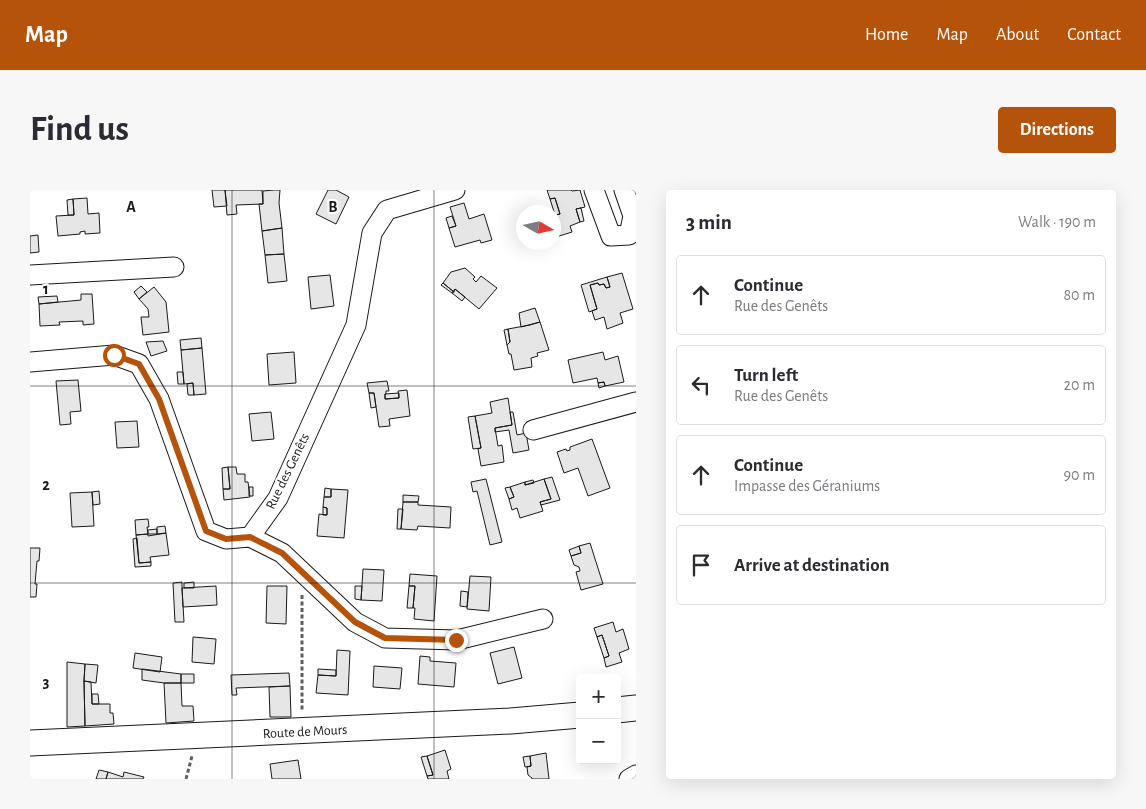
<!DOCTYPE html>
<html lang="en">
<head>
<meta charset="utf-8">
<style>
	body { margin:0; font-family:"Alegreya Sans",sans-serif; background:#f7f7f7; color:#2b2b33 }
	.controls { position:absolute; right:15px; bottom:15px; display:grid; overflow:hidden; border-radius:5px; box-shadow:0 5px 20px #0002 }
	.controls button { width:45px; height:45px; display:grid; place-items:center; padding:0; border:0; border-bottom:1px solid #e1e1e2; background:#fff; color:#2b2b33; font:25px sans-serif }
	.compass { position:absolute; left:486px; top:15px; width:45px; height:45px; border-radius:50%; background:#fff; box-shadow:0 5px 20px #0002; rotate:99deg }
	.stop { position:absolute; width:15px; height:15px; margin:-11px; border:4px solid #b45309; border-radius:50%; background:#fff }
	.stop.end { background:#b45309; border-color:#fff; box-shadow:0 1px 5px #0008 }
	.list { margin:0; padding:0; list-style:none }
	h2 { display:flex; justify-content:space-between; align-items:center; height:65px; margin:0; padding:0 20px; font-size:21px }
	h2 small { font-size:16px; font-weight:400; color:#7c7c81 }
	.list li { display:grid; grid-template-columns:32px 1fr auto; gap:15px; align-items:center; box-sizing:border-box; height:80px; margin:0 10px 10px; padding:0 10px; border:1px solid #e1e1e2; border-radius:5px }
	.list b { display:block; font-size:19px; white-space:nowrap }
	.list p { margin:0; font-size:16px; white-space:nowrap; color:#7c7c81 }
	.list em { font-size:16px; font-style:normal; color:#7c7c81 }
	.icon { flex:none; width:28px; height:28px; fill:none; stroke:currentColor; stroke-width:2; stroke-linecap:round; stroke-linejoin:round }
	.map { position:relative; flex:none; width:606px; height:589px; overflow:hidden; border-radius:5px }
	header { display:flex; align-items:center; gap:30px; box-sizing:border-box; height:70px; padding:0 25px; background:#b45309; color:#fff }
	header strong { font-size:24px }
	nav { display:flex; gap:28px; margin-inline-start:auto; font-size:18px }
	.intro { display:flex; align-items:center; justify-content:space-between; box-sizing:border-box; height:120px; padding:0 30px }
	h1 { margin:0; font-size:35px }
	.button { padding:12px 22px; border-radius:5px; background:#b45309; color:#fff; font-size:18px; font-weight:700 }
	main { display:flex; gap:30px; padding:0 30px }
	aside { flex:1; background:#fff; border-radius:5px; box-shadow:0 5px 20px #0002 }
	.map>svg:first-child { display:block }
	.building { fill:#e6e6e6; stroke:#1a1a1a }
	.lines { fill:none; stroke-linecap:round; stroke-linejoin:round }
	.minor-casing { stroke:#1a1a1a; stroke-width:21 }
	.major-casing { stroke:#1a1a1a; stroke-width:27 }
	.path { stroke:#5f5f5f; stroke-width:3; stroke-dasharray:4 2.5; stroke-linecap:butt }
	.minor { stroke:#fff; stroke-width:19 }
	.major { stroke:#fff; stroke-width:25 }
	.route { stroke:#b45309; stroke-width:6 }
	.grid { fill:none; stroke:#1a1a1a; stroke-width:1; stroke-opacity:0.55 }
	.labels { text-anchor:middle; stroke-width:4; stroke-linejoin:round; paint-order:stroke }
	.street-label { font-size:14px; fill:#1a1a1a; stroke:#fff }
	.grid-label { font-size:16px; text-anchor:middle; font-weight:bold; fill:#1a1a1a; stroke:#fff; stroke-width:4; stroke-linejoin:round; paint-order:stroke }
</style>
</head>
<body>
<header>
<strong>Map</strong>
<nav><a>Home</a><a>Map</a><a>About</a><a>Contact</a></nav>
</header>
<div class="intro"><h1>Find us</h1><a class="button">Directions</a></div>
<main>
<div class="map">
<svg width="606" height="589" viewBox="0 0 606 589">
	<rect width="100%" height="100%" fill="#fff"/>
	<path class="building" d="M182,0h13l2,16 -13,1z
		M195,0h37l1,14 -27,1 1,9 -10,1z
		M244,0h6l-1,13 3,25 -20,3 -3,-27h4v-13z
		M298,0h8l13,7 -13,27 -20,-10z
		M517,0h24l1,1 8,-1 5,17 -9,2 4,13 -10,4 2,6 -16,5 -2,-9v-4l4,-1 -3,-8 5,-1 -5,-16 -5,1z
		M57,8l1,16 11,-1 1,20 -15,1v-3l-5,1v2l-22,2 -2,-20 18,-1 -1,-16z
		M525,8l5,16 -5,1 -5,-16z
		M43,9l1,16h-6l-1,-15z
		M434,13l5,16 15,-5 8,26 -11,3 -1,-3 -25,7 -6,-19 7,-2 -6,-19z
		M551,18l3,13 -4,1 -4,-13z
		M422,26l4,10 -7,2 -3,-10z
		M252,38l2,26 -19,1 -3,-24z
		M8,45l1,17 -9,1v-17z
		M254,64l3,27 -19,2 -3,-28z
		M435,78l10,9 -2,2 3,3 5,-6 16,12 -18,21 -24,-20 -1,3 -11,-9 8,-11z
		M592,83l11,36 -13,4 3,10 -16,6 -3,-12 -9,3 -3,-9 5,-2 -7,-24 8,-2 1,2 5,-1 2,4 4,-1 -3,-10z
		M300,85l4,31 -23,3 -3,-32z
		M577,87l3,10 -4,1 -2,-4 -5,1 -1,-2 -8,2 7,24 -8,3 -8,-27z
		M413,93l11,9 -2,1 -11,-8z
		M111,96l6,6 -8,7 -5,-7z
		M124,97l12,15 3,30 -26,3 -2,-18h8l-1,-8 -9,-10z
		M425,99l10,8 -3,4 -10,-8z
		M51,104h11l2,30 -11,1v-4l-24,1 1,3 -20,1 -1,-22 42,-4z
		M27,106l1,6 -19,2 -1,-7z
		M505,118l5,14 -19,5 -2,-14z
		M510,132l9,28 -12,3 1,3 -7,2 1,9 -18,3 -3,-16h-2l-2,-9 3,-3 -2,-13 22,-4z
		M478,139l2,13 -3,3 -3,-15z
		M171,148l1,10 -21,2 -1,-10z
		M133,151l4,10 -16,5 -5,-14z
		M172,158l4,46 -12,1 -1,-12 -9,1 -3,-34z
		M264,162l2,31 -27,2 -2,-31z
		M573,162l2,8 13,-4 6,26 -19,4 -1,-4 -6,1 -1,-5 -24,5 -5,-23z
		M147,182h6l1,12h-6z
		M48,190l3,31 -11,1 1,12 -11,1 -4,-44z
		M357,191l2,10h-3v3h-1v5l14,-1 -1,-7 9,-1 3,26 -21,3 1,7 -11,1 -5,-34h-5l-2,-10z
		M574,192l1,4 -6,2 -1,-5z
		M163,193l1,12h-6l-1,-11z
		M339,203h5l2,14 -5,1z
		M369,203v5l-14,1v-5z
		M478,208l4,27 -17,3 3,18 4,-1 2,17 -23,4 -3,-17 3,-1 -6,-32 17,-3 -2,-11z
		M241,222l3,27 -22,2 -3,-27z
		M480,222h3l4,23 9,-2 3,17 -16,3 -4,-23 -14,2v-4l17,-3z
		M445,226l6,32 -8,1 -5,-32z
		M107,231l2,26 -22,1 -2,-26z
		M562,249l18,49 -22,8 -10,-28 -14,5 -7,-21 9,-3 1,2 3,-1v-3z
		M198,277l2,22h-7l-1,-21z
		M198,277h8l1,7h8v8h3l2,15 -26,3 -1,-11h7z
		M522,287l8,23 -19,5 -1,-3 11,-3 -7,-20z
		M456,289l16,63 -12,3 -13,-54 -4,1 -2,-10z
		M514,289l7,20 -11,3 3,9 -23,7 -3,-10 -5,2 -3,-11 5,-2 -4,-10 15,-5v3z
		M503,290l1,3 -9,2v-3z
		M219,297h4v9h-4z
		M480,297l4,10 -5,2 -4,-11z
		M295,298l6,1v8h-7z
		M301,299l17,1 -4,48 -27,-2 2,-22 8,1v-7l-4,-1 1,-10h7z
		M69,301l1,13 -7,1 -1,-13z
		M62,302l2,34 -22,1 -2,-34z
		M373,305l16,1 -1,6h-15z
		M373,312h15v3l33,2 -1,21 -32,-2 -1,4 -16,-1z
		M293,317l4,1v7h-4z
		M368,319h5l-2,20h-4z
		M118,329l1,8h-2l1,7 -12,1 -1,-15z
		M135,336l1,7 -9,1v-7z
		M127,339v5h-9v-4z
		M136,343l3,22 -19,2 1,5 -12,1 -3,-28 12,-1v2z
		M107,348l2,25 12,-1v4l-16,1 -2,-28z
		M560,353l13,41 -22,6 -5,-18 4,-1 -1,-4 -5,-2 -3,-9 10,-3 -2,-7z
		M549,356l2,7 -10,3 -2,-6z
		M0,358h10l-1,13h-2l-2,23h2l-1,13h-6z
		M333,379l21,1 -2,31 -21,-1z
		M380,384l27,2 -3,45 -20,-2 1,-11h-2l2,-22h-6z
		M440,386l21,1 -2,34 -22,-2z
		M152,392v6l2,34h-9l-2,-39z
		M164,392v6h-10v-5z
		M186,396l1,19 -34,2 -1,-19z
		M237,396h20l-1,38 -20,-1z
		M325,396h7l-1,14 -6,-1z
		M379,396h6l-2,22h-6z
		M431,401l7,1 -1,15 -7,-1z
		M583,432l3,10 7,-3 6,20 -10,4 3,9 -16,5 -2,-9 5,-2 -7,-21 -5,2 -3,-9z
		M572,445l7,21 -5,2 -7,-21z
		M163,447l23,2 -2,25 -22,-2z
		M484,457l8,31 -24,6 -8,-31z
		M307,460l13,1 -2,44 -32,-2 2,-18 18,1z
		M105,463l27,4 -2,15 -27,-4z
		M390,466l10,1v4l26,2 -2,24 -36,-3z
		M37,472l18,2 -1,17 1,45 -18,1z
		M55,474l13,1 -2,18 -12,-2z
		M344,476l28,2 -2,21 -27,-2z
		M112,479l39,5v9h-17l-22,-3z
		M288,479l18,1v6l-18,-1z
		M259,483l1,13 -54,2 1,7h-5l-1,-20z
		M151,484h13v9h-13z
		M54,491l7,1 1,22h18v9h3l1,11 -29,2z
		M134,493h17l1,23h11l1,15 -28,2z
		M260,496l1,31h-21l-1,-30z
		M62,504h6l1,10h-7z
		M415,560l6,19 -4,2 2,8h-21l-1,-3 6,-1 -6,-19z
		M516,563l3,26h-17v-1l-4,-3 -1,-8 4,-1 -1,-10z
		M397,566l6,19 -6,1 -6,-19z
		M500,566l1,10 -6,1 -2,-10z
		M268,570l3,19h-29l-2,-15z
		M69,580l9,2 -2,7h-10z
		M78,582l15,5 1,-5 20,5 -1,2h-37z"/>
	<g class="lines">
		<defs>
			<path id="minor" d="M564,0l17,46 18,-1 4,-19 -9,-26
				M0,85l144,-8
				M0,172l84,-7 25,9 20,35 47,132 20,8 24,-2 28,-39 78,-173 16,-92 15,-23 68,-20
				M503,240l103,-28
				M220,347l32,16 73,69 30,16 72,2 86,-21
				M599,589l7,-4"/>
			<path id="major" d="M587,520l19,-2
				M0,553l481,-22 69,-6"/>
		</defs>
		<use href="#minor" class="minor-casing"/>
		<use href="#major" class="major-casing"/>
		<path class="path" d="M272,405v116
			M156,589l6,-23"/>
		<use href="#minor" class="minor"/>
		<use href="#major" class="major"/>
	</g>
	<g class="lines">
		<path class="route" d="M84,165l25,9 20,35 47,132 20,8 24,-2 32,16 73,69 30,16 71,2"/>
	</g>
	<path class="grid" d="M202,0v589M404,0v589M0,196h606M0,393h606"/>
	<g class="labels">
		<g class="street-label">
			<text transform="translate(257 281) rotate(-64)" y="5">Rue des Genêts</text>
			<text transform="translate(275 541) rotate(-3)" y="5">Route de Mours</text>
		</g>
	</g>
	<g class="grid-label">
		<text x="101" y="22">A</text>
		<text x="303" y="22">B</text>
		<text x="16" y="104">1</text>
		<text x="16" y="300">2</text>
		<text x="16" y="497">3</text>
	</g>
</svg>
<div class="controls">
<button>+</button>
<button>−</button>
</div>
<svg class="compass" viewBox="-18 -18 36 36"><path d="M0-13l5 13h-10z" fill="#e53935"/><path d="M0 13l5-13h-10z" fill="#7c7c81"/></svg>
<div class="stop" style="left:84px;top:165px"></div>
<div class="stop end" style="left:426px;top:450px"></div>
</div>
<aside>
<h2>3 min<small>Walk · 190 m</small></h2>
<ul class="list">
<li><svg class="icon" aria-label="ahead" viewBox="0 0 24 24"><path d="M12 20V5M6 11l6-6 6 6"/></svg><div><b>Continue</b><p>Rue des Genêts</p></div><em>80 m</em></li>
<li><svg class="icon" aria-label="left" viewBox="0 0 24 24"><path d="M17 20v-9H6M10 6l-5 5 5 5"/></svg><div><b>Turn left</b><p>Rue des Genêts</p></div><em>20 m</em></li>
<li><svg class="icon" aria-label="ahead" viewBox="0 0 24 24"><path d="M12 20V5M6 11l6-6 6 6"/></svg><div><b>Continue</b><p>Impasse des Géraniums</p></div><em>90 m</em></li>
<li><svg class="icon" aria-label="arrive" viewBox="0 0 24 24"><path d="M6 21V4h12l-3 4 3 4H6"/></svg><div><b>Arrive at destination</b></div></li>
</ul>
</aside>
</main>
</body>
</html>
